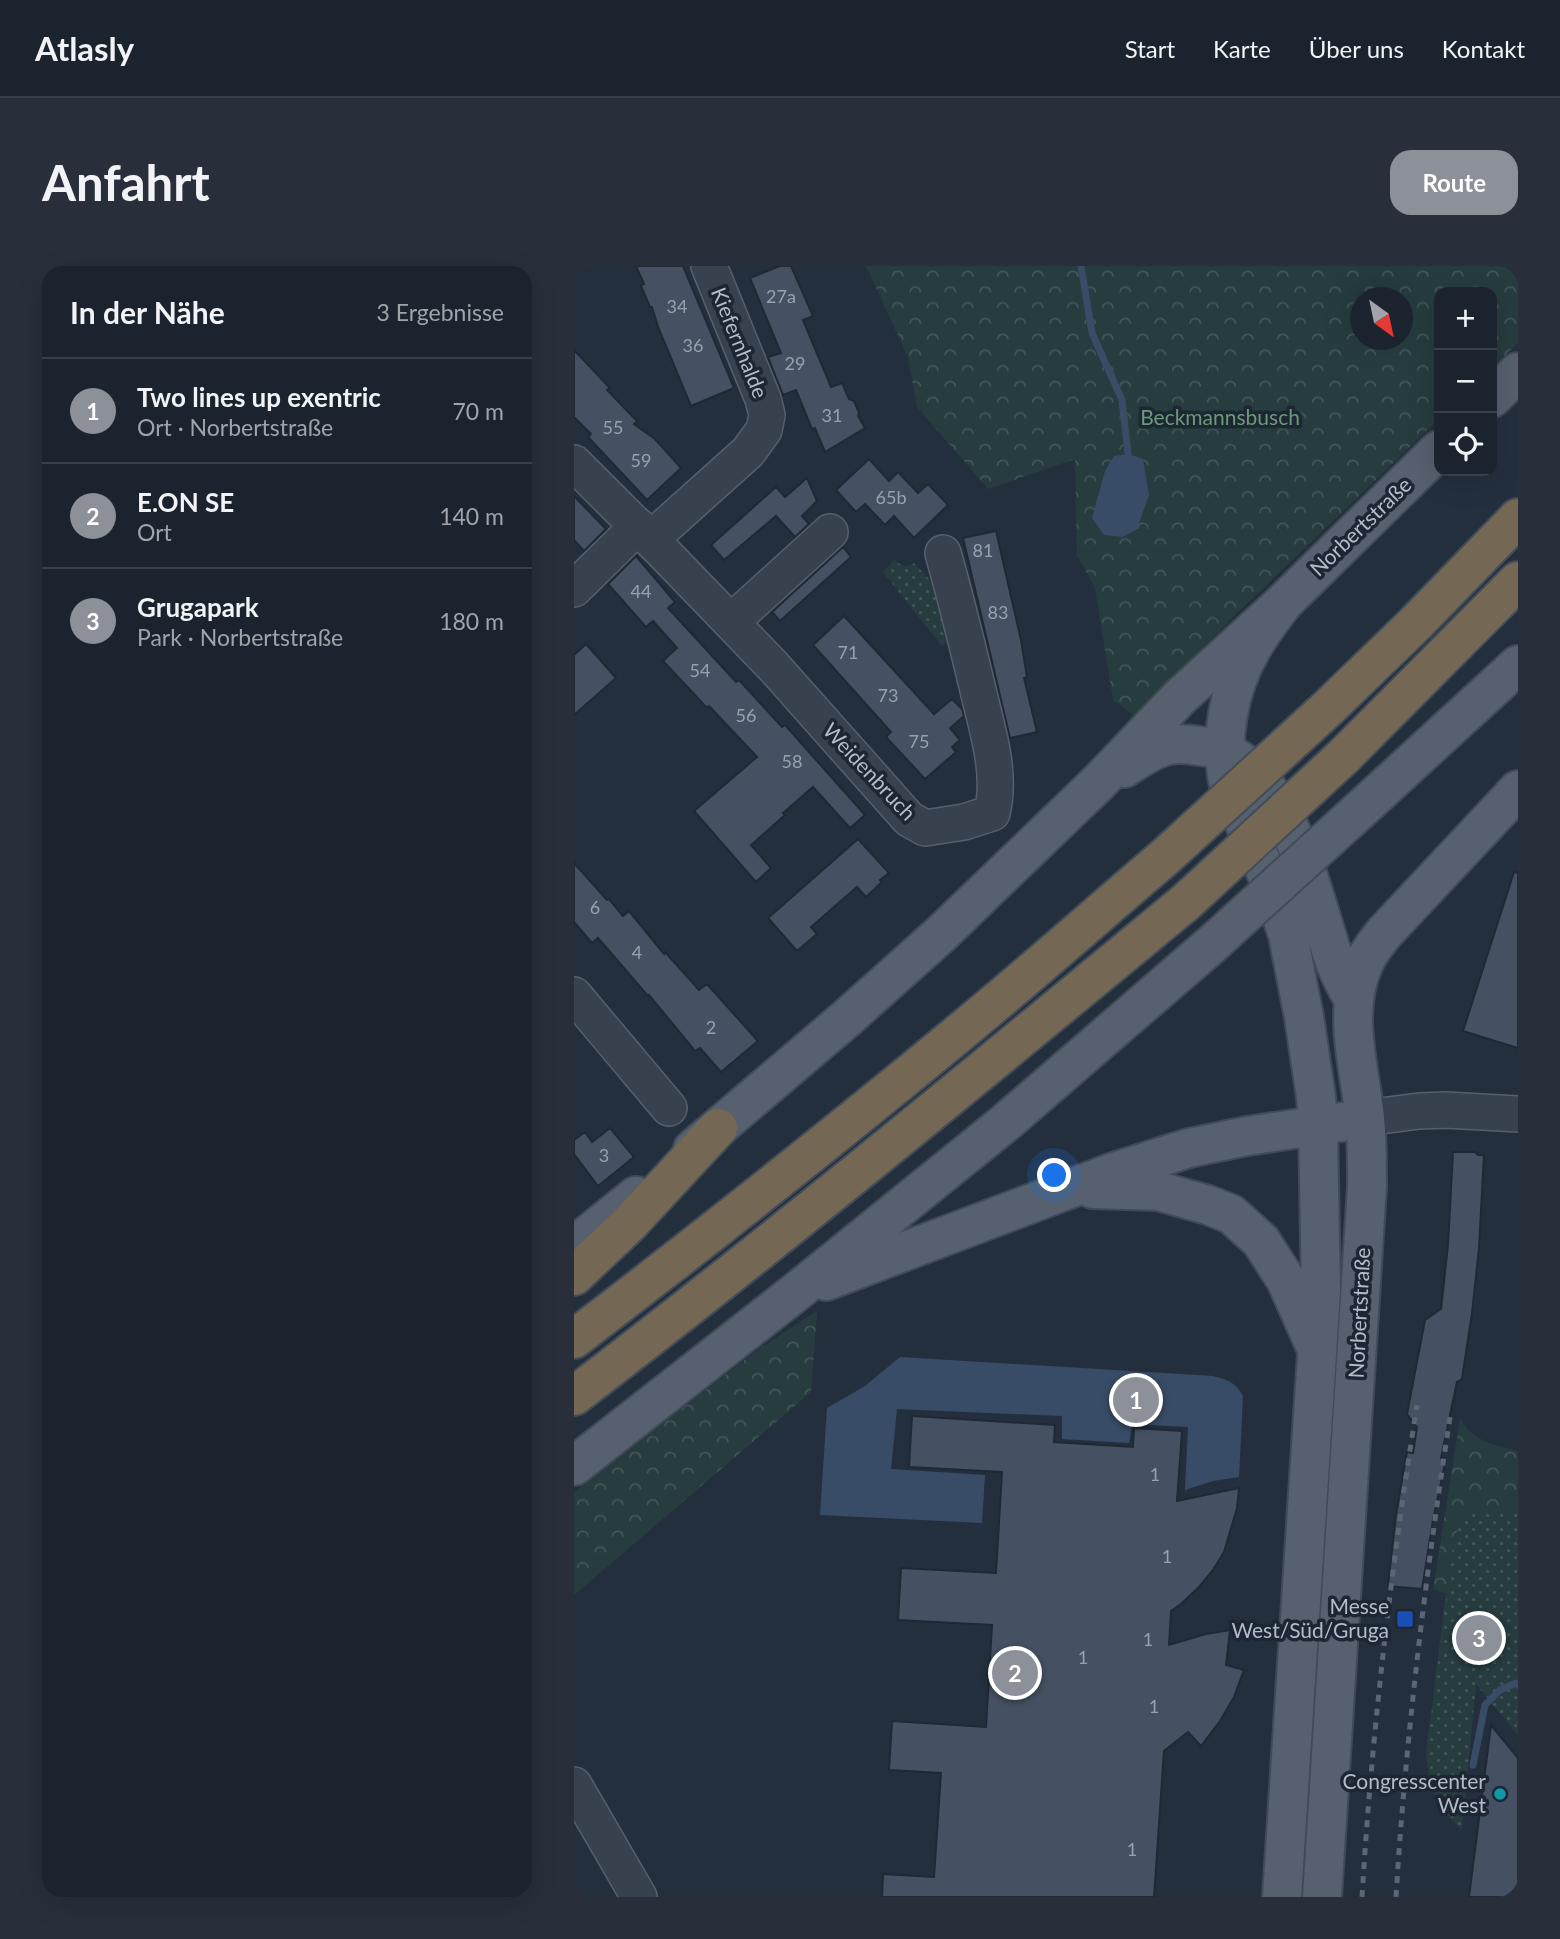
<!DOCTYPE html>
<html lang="de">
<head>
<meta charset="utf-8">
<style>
	body { margin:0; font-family:Lato,sans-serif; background:#282f3a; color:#f1f3f6 }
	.controls { position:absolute; right:21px; top:21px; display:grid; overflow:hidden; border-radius:14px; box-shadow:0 7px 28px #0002 }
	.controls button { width:63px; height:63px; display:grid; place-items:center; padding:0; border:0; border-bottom:2px solid #39404a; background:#1b232e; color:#f1f3f6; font:35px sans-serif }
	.compass { position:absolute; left:776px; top:21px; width:63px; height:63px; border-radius:50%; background:#1b232e; box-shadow:0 7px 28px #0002; rotate:147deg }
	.you { position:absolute; left:481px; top:910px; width:24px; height:24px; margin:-18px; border:5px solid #fff; border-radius:50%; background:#1a73e8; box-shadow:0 0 0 10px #1a73e833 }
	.badge { display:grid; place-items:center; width:46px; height:46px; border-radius:50%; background:#8c9099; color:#fff; font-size:23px; font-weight:700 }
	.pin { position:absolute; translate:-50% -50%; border:4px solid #fff; box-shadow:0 2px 7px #0006 }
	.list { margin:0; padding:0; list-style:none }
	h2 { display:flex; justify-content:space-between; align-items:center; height:91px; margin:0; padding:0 28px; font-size:30px }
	h2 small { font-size:23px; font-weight:400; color:#a0a4aa }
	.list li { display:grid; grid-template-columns:46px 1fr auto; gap:21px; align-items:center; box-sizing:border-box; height:105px; padding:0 28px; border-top:2px solid #39404a }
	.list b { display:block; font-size:26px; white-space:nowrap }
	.list p { margin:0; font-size:23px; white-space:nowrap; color:#a0a4aa }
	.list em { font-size:23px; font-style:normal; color:#a0a4aa }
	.icon { flex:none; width:38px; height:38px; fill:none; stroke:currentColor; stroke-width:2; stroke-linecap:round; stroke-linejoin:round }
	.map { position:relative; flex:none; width:944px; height:1631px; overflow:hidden; border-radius:21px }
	header { display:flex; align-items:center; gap:42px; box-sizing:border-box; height:98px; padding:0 35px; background:#1b232e; border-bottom:2px solid #39404a }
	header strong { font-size:33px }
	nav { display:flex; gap:38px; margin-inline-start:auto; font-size:24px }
	.intro { display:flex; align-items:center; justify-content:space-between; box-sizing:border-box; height:168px; padding:0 42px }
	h1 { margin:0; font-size:49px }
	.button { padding:18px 32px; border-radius:21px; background:#8c9099; color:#fff; font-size:24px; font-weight:700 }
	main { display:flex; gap:42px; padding:0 42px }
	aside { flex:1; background:#1b232e; border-radius:21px; box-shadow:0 7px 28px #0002 }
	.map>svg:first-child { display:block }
	.forest { fill:url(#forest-crowns); fill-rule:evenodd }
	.park { fill:url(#park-dots) }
	.water { fill:#394c67 }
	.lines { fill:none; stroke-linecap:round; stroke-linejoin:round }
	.stream { stroke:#394c67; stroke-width:7 }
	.building { fill:#455162; stroke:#1f2835; stroke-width:2 }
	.minor-casing { stroke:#565f6c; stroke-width:38 }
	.major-casing { stroke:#414a57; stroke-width:42 }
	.highway-casing { stroke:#434c59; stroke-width:42 }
	.minor { stroke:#38414e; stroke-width:35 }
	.major { stroke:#56606e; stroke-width:38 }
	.highway { stroke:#746855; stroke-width:38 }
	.rail { stroke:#5a6575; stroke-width:5; stroke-dasharray:7 7; stroke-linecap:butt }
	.major-bridge-casing { stroke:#414a57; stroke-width:42; stroke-linecap:butt }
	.highway-bridge-casing { stroke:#434c59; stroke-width:42; stroke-linecap:butt }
	.major-bridge { stroke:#56606e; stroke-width:38 }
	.highway-bridge { stroke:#746855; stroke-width:38 }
	.transit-dot { fill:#1a4fb4; stroke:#1d2633; stroke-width:2.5 }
	.culture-dot { fill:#0f9aa8; stroke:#1d2633; stroke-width:2.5 }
	.labels { text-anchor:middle; stroke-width:7; stroke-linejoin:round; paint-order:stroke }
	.number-label { font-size:18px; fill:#98a1af }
	.street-label { font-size:21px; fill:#b4bcc9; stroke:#1d2633 }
	.park-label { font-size:21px; fill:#6b9a76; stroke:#1d2633 }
	.poi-label { font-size:21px; fill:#b4bcc9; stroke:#1d2633; text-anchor:end }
</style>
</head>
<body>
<header>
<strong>Atlasly</strong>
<nav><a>Start</a><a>Karte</a><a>Über uns</a><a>Kontakt</a></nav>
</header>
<div class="intro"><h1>Anfahrt</h1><a class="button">Route</a></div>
<main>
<aside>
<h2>In der Nähe<small>3 Ergebnisse</small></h2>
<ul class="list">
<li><span class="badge">1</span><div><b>Two lines up exentric</b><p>Ort · Norbertstraße</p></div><em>70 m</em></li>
<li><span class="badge">2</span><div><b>E.ON SE</b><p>Ort</p></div><em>140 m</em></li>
<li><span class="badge">3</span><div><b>Grugapark</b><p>Park · Norbertstraße</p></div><em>180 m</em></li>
</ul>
</aside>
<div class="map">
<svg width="944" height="1631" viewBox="0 0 944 1631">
	<defs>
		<pattern id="forest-crowns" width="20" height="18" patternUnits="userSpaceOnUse" patternTransform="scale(1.75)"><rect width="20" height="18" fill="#263c3f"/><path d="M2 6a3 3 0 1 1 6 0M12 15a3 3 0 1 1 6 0" fill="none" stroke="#435659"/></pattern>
		<pattern id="park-dots" width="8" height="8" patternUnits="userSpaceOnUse" patternTransform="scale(1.75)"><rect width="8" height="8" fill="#263c3f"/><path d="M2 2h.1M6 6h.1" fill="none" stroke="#435659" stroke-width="1.8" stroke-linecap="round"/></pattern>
	</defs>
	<rect width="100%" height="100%" fill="#242f3e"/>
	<path class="forest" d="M292,0h652v77l-26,25v-76h-53v127l-210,202 -93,96 -23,-17 -18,-112 -18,-33 -2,-96 -87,30 -71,-82 -9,-50zM786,32h42v42h-42z
		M243,1045l-6,81 -237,203v-103l185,-143z
		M886,1152c14,25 33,26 58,33v284l-42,-51 -14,146c-26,-25 -32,-39 -36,-76l20,-161 -13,-3z"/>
	<path class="park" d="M320,294c7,5 12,9 20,3l28,30 11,44 -11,9 -59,-74z
		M902,1245l42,1v223l-42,-51 -14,146c-26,-25 -32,-39 -36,-76l27,-207c4,-18 7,-26 23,-36z"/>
	<path class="water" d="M554,188l15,5 6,36 -12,34 -14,8 -19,-2 -12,-17 13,-47 9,-15z
		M326,1091l313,19c15,4 22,6 30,20l-4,81 -26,4 -28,9 3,-63 -56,-3 -3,19 -67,-4v-23l-165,-7 -6,60 94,6 -3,48 -162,-8 7,-107 38,-22z"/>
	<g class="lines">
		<path class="stream" d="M507,0l11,67 30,67 6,54
			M899,1499l12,-60 15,-15 16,-7 2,2"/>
	</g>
	<path class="building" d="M62,0h47l51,122 -43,18 -33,-79 -6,-20h-2l-9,-21 3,-2z
		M206,0h11l22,50 -10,4 28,67 11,-4 7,16 5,2 5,12 -1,3 7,12 -40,24 -10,-24 -3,1 -16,-39 -13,5 -15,-38 13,-4 -31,-75z
		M0,84l36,38 -3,2 30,31 -3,3 21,15 26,29 -34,32 -59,-63 3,-3 -17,-17z
		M295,193l20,22 9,-9 20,21 10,-9 20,21 -34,33 -20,-22 -9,9 -20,-21 -9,8 -20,-22z
		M233,212l10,23 -15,15 7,8 -14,13 -19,-21 -52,44 -13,-15 65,-58 9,10z
		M0,230l32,33 -22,22 -10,-11z
		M422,265l25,109 6,37 -3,1 13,54 -27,6 -47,-200z
		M269,281l8,10 -71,64 -8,-9z
		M62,290l39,46 -7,6 68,74 3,-2 43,47 3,-2 80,90 -15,13 -37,-41 -30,26 2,2 -34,30 20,23 -15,14 -62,-71 63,-54 -48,-51 -2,2 -44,-47 14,-13 -24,-27 -7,6 -38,-43z
		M270,350l90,98 18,-15 10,10 2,7 -14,12 10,12 -8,7 4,5 -31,27 -39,-42 5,-5 -78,-87z
		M12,378l30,34 -42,37v-60z
		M284,573l31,34 -9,7 2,2 -16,15 -9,-10 -46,40 6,7 -20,17 -29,-33z
		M0,597l33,37 2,-1 14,17 6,-5 35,43 1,-2 34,38 8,-6 51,57 -37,31 -21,-24 -5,3 -46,-56 -1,1 -50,-58 -6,5 -18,-21z
		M940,606l4,1v175l-55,-17z
		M36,862l24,29 -36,29 -24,-32v-14l11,-8 7,10z
		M879,886h22l3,3h6l-5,93 -7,65 -10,66 -5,3 -16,76 5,1 -13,61 -11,69 -34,-3 8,-71 11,-63 6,1 4,-26 -10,-13 18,-94 16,-11 7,-64z
		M338,1150l143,9 -1,17 79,5 1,-19 48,3 -5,70 62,-13 -2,20 -13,44 -11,18 -14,17 -18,17 -10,7 -2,34 37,-11 24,-4 -4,35 18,5 -10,27 -14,24 -19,25 -13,-14 -24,19 -10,146h-272l1,-23 51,3 7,-104 -52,-3 3,-49 94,6 6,-102 -94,-5 3,-52 95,5 6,-101 -93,-5z
		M917,1459l27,33v139h-49z"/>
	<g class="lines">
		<defs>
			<path id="minor" d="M0,197l89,89 111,115 135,152 16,9 39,-6 28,-9c10,-40 -5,-84 -14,-123 -11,-46 -22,-91 -35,-137
				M77,273l97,-87 16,-22 3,-15 -4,-16 -54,-133
				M0,323l64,-63
				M157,356l99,-90
				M0,729l95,113
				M791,852l54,-7 27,-1 72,4
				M0,1519l65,112"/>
			<path id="major" d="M918,132l26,-26
				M550,502c12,-7 25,-17 38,-21 11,-4 26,-3 37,-1 9,1 18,2 26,6 64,27 88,145 108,204 5,16 13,30 21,44
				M787,543l157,-144
				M119,883l154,-131 94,-84 159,-153 79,-83 104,-95 156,-153
				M519,923l65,2 50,14 23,9 30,27 25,39 28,63
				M0,980l62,-50
				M252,1015l288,-109 75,-24 58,-12 95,-14
				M0,1200l222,-174 209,-169 206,-178
				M708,1631l39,-605 -3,-166 -2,-29 -12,-80 -16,-82 -19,-56 -39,-89c-12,-47 -2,-101 22,-142 9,-16 20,-30 31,-45
				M748,1631l45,-711c0,-23 0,-46 -2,-69 -6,-50 -23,-107 -1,-154 5,-12 13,-21 21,-31l133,-142"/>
			<path id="highway" d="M754,442l88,-85 102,-105
				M770,490l174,-175
				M0,1010l55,-52 89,-96
				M0,1073c132,-101 262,-204 390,-310 68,-56 134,-115 201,-172
				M0,1130c208,-159 410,-327 612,-494"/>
		</defs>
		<use href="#minor" class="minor-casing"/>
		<use href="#major" class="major-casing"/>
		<use href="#highway" class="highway-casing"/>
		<use href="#minor" class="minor"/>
		<use href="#major" class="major"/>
		<use href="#highway" class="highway"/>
		<path class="rail" d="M788,1631c10,-165 29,-329 55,-492
			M822,1631c10,-163 30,-325 55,-486"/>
		<defs>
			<path id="major-bridge" d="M637,679l150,-136"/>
			<path id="highway-bridge" d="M591,591l163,-149
				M612,636l158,-146"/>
		</defs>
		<use href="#major-bridge" class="major-bridge-casing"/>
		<use href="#highway-bridge" class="highway-bridge-casing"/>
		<use href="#major-bridge" class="major-bridge"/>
		<use href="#highway-bridge" class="highway-bridge"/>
	</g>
	<rect class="transit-dot" x="822" y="1344" width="18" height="18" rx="3.5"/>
	<circle class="culture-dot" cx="926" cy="1528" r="7"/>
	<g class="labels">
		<g class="number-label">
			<text x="207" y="37">27a</text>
			<text x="103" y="47">34</text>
			<text x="119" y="86">36</text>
			<text x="221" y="104">29</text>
			<text x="258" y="156">31</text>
			<text x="39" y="168">55</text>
			<text x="67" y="201">59</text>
			<text x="317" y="238">65b</text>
			<text x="409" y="291">81</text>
			<text x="67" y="332">44</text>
			<text x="424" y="353">83</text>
			<text x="274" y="393">71</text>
			<text x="126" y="411">54</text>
			<text x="314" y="436">73</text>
			<text x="172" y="456">56</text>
			<text x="345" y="482">75</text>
			<text x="218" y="502">58</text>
			<text x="21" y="648">6</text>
			<text x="63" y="693">4</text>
			<text x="137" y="768">2</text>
			<text x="30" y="896">3</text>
			<text x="581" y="1215">1</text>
			<text x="593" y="1297">1</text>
			<text x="574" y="1380">1</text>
			<text x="509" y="1398">1</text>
			<text x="580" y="1447">1</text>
			<text x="558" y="1590">1</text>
		</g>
		<g class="street-label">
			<text transform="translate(165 77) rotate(68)" y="7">Kiefernhalde</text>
			<text transform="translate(787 261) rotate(-44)" y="7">Norbertstraße</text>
			<text transform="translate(295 506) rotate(47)" y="7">Weidenbruch</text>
			<text transform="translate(786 1047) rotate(-87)" y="7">Norbertstraße</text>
		</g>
		<g class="park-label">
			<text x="646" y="159">Beckmannsbusch</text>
		</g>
		<g class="poi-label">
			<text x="815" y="1348">Messe<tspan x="815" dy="24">West/Süd/Gruga</tspan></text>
			<text x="912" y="1523">Congresscenter<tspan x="912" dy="24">West</tspan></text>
		</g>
	</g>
</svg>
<div class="controls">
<button>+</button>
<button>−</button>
<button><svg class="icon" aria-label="locate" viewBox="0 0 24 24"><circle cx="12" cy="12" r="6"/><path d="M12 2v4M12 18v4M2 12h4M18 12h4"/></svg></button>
</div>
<svg class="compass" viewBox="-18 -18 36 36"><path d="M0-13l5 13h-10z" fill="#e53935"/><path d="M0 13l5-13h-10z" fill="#a0a4aa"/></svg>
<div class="you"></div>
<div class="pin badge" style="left:562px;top:1134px">1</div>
<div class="pin badge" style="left:441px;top:1407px">2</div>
<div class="pin badge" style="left:905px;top:1372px">3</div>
</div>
</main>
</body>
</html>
